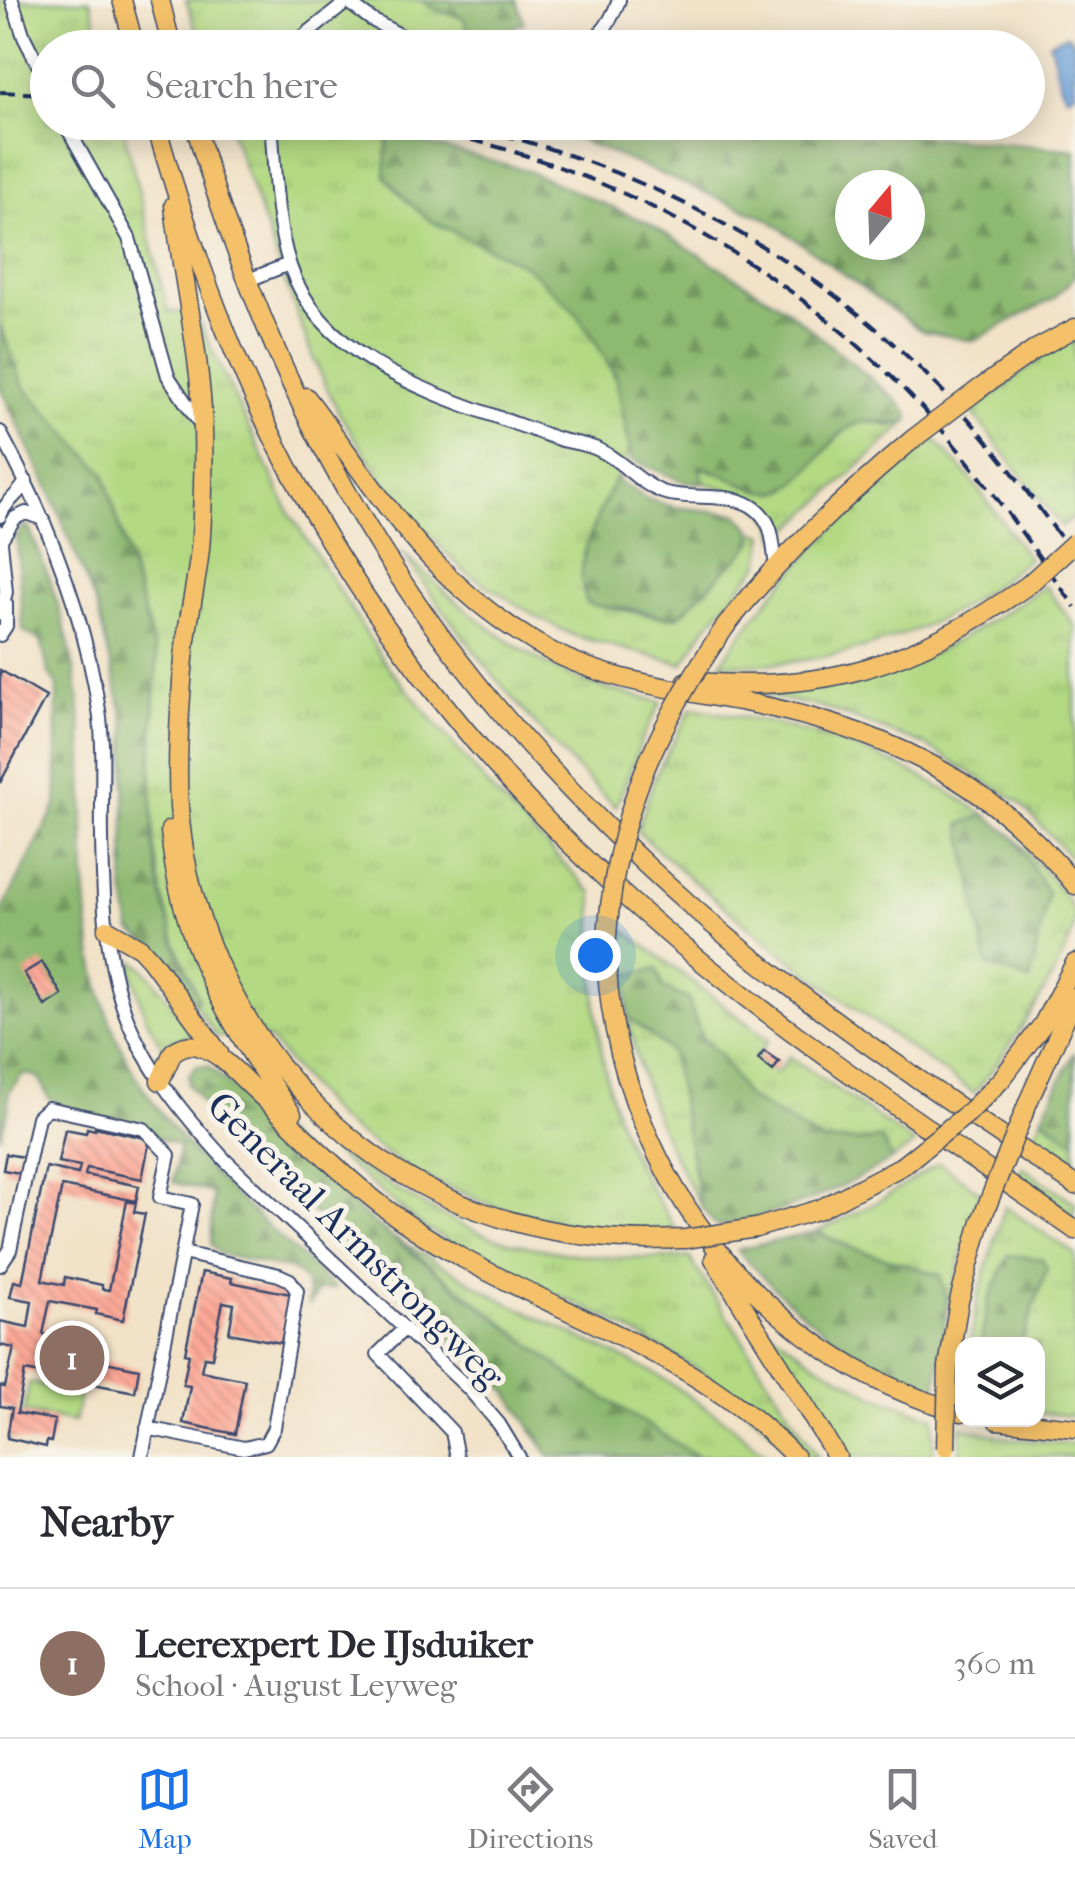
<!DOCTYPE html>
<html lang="en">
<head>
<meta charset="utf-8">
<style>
	body { margin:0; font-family:"IM FELL French Canon",serif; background:#f2f2f3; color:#2b2b33 }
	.controls { position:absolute; right:30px; bottom:30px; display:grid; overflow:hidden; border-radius:20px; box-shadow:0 5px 25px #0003 }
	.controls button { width:90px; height:90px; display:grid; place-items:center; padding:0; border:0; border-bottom:2px solid #e1e1e2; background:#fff; color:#2b2b33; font:50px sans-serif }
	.compass { position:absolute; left:835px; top:170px; width:90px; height:90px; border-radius:50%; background:#fff; box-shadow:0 5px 25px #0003; rotate:19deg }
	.you { position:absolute; left:595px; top:955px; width:35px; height:35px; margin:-25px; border:8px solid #fff; border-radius:50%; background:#1a73e8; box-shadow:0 0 0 15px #1a73e833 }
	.badge { display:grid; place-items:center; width:65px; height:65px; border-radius:50%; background:#1a73e8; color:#fff; font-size:32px; font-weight:700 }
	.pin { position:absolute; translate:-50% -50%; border:5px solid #fff; box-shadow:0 2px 10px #0006 }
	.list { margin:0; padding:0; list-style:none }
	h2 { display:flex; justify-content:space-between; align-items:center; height:130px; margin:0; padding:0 40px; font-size:42px }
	h2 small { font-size:32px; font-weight:400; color:#7c7c81 }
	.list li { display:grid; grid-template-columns:65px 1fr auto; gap:30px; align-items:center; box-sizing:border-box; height:150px; padding:0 40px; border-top:2px solid #e1e1e2 }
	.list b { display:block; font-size:38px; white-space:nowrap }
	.list p { margin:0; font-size:32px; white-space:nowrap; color:#7c7c81 }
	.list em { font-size:32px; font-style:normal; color:#7c7c81 }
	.icon { flex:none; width:55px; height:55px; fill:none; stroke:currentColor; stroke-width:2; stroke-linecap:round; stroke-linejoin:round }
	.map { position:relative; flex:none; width:1075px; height:1457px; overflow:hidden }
	.search { position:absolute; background:#fff; box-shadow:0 5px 25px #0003; left:30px; right:30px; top:30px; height:110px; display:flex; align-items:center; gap:25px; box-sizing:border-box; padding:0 35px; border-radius:55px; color:#7c7c81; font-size:38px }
	.sheet { height:280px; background:#fff }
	nav { display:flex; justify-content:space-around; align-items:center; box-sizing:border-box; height:140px; border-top:2px solid #e1e1e2; background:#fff; font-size:28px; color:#7c7c81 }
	nav a { display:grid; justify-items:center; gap:5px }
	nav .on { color:#1a73e8 }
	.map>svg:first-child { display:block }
	.grass { fill:url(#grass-tufts); stroke:#678470; stroke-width:2.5 }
	.forest { fill:url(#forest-firs); stroke:#547468; stroke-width:2.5; fill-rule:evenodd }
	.pitch { fill:#b3d983; stroke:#678470; stroke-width:2.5 }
	.water { fill:#689dd4; stroke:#426699; stroke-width:2.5 }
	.building { fill:url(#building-back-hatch) }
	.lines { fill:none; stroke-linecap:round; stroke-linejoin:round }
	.minor-casing { stroke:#3b4a6e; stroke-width:16 }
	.highway-casing { stroke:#3b4a6e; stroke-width:21 }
	.minor { stroke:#fff; stroke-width:12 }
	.highway { stroke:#f4c16b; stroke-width:18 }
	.rail { stroke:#1b2f5e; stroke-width:4; stroke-dasharray:15 8; stroke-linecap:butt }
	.highway-bridge-casing { stroke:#3b4a6e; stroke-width:21; stroke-linecap:butt }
	.highway-bridge { stroke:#f4c16b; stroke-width:18 }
	.labels { text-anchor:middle; stroke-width:10; stroke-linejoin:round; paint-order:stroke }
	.street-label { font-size:38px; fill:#1b2f5e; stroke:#f7f3e8 }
</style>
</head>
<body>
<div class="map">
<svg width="1075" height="1457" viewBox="0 0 1075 1457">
	<defs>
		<pattern id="grass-tufts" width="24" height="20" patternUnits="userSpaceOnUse" patternTransform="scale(2.5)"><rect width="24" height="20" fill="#b3d983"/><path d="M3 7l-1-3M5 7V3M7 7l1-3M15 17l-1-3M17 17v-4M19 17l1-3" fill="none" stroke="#99bb74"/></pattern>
		<pattern id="forest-firs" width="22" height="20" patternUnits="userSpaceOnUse" patternTransform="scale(2.5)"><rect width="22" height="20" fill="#8eb971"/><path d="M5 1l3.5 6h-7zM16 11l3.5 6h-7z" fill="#739760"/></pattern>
		<pattern id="building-back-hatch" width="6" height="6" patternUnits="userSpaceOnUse" patternTransform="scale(2.5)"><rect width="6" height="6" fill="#fea997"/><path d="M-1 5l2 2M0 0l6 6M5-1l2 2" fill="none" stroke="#cd8a7e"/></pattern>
	</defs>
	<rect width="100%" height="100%" fill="#f7f3e8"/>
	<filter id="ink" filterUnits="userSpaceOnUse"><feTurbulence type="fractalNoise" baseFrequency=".01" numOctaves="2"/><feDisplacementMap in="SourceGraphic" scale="20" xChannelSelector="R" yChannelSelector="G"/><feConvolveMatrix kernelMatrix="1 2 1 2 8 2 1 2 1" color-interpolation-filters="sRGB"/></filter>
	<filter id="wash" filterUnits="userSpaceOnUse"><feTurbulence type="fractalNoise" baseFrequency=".0048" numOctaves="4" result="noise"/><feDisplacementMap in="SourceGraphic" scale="40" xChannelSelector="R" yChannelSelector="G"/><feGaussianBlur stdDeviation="2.25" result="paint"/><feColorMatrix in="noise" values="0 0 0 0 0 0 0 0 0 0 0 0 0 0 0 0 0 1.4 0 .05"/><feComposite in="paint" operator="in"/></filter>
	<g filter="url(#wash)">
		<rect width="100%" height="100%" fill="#f1e2c8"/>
		<path class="grass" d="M0,0h90l13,47 -55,1v74l74,1 46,189h26l95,200 96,151 109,130 99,100c-1,86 1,169 34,250 12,30 33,59 49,87l-93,-1 -87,-22 -78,-32 -80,-55 -70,-82 -52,-2 -21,-32 3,-7 -22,-51 -15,-54 -7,-45 -3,-80 6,-108 -53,-185 -80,-87 -24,-62z
			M186,0h234l19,11 25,7 8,29h-270z
			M228,123h94v5l66,6 -3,42c15,17 30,35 50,47 29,16 61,25 90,42 52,32 111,123 104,186 -2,12 -32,67 -39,83l24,75c22,1 45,12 65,7l73,-73 1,-12 12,4 -5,29 -55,64 -22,36 -108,-28 -36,-18 -75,-47 -48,-50 -34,-42 -42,-64 -27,-57z
			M1075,337v178l-13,12 -90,-115 76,-59z
			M874,422l15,4 18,-4 -129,118c-10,-42 -35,-46 -73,-57l-7,-17 73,26 16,-2 57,-59 14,-8z
			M933,438l38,41 58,80c-23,16 -45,36 -70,50 -74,40 -156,59 -239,55 59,-87 133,-158 213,-226z
			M401,551c53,51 108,99 177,128 26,11 56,16 83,23l-18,35 -27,70c-83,-77 -151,-164 -215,-256z
			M1045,586l30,40v236l-56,-60 -94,-57 -105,-39 -86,-15c49,0 115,-3 161,-21 54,-21 102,-53 150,-84z
			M692,708c119,20 192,40 294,107l-25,10 86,69 -33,-57c15,17 55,58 61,79 0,38 -75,147 -101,177 -118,-82 -232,-166 -337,-262l19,-57z
			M624,930l145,110 -13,17 21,16 12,-17 126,88 -23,15 -11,-20 -58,3 -78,-47 -24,-40 -19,-16 -14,-39 -25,-12 -6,-18 -31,5z
			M133,961c16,5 46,56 59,73l-23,8 -6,7 -18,-34 -14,-47z
			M628,1017l43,34 30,155c-38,-67 -59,-113 -73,-189z
			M1042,1118l33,23v20l-40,-27z
			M322,1143c50,30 121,80 176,96 61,17 127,22 191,18l129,200h-15l-101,-85 -96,-55 -118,-53 -69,-40z
			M939,1163l41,29 -32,112 -8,-29 -88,-27 -35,-16 57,-28z
			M1022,1167l53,36v12l-57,-39z
			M1005,1207l70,47v162l-37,-3v-69h-17l26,-76 -38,-13 -21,46 -7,43h-11l8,-47z
			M395,1238l109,63 152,73 74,50 38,33h-70l-122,-77z
			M764,1326l55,39 55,31 60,21 -1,40h-87l-38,-68z
			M961,1427l51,12 63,5v13h-115z"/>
		<path class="forest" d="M420,0h96l8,22 -52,25 -8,-29 -25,-7z
			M540,123h251l284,27v126l-21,22 -81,43 -51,-10 -154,-112zM850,185h60v60h-60z
			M388,134l135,35 125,54 137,85 109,90 15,16 -2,8c-18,4 -38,-4 -53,3 -27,12 -52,69 -82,67 -24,-1 -49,-20 -73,-26l6,17 -20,-1 -53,-22 -17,-87 -40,-62 -49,-45 -95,-45 -24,-20 -22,-25z
			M0,325l24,62 80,86 53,186 -6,108 3,81 7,44 15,54 22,51 -3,7 -35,-52 -29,-21 -7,-43 2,-162 -29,-119 -47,-116 -50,-104z
			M615,479l32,20 27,8 64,7 15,17v12l-74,73c-15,4 -26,-3 -41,-6 -18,-3 -34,0 -51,-7 -17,-42 11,-86 28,-124z
			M28,526c28,63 48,128 53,197 9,124 -13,241 56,355 50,82 128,144 197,210l-15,2 -10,14c0,-16 -2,-26 -17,-34l-72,-16 -9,-10 2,-51 -40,-11 7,-37 -122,-39 -10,-9 -9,-19 -15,-5 -16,20v17l-8,27v-222l57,-111v-120l-8,-10 -8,-33 -18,-10 -6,-91 3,-11z
			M986,815l28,22 34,57 -18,87 -43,-16 -26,-141z
			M657,969l6,19 25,11 14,40 19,16 24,40 78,47 58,-3 11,20c-55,33 -112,57 -176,67l-15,-20 -30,-154 -43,-35 -2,-42z
			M1074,1053l1,1v87l-33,-23z
			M197,1066h12l73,67 75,77 219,170 122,77h-148l-43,-66 -267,-245 -52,-61 1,-11z
			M816,1232l36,16 88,27 8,29 -12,87c-87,-35 -136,-73 -199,-141z
			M1009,1255l33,4 5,9 -26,76h-40l7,-43z"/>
		<path class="pitch" d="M29,1383l51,9 -6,30 -50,-10z"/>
		<path class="water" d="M1067,35l8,7v51l-8,4c-11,-15 -11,-37 -18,-55z"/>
		<g id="blocks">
			<path class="building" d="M0,670l46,27 -46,86z
				M42,962l20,33 -17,11 -21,-33z
				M764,1051l15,11 -6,9 -15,-12z
				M95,1127l55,12 -8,40 -55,-11 -2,7 54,11 -3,15 -74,-15 -20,94 22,5 1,-8 37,8v4l7,1 18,-89 9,2 -2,9 11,2 -22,106 -27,-6 1,-4 -47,-9 -7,33 14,3 -4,14 86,18 -4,23 -110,-21 -8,42 38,7 -4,22 -4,-1 -1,6 -39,-9 5,-30 -12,-2v-20l5,1 9,-39 -14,-3v-24l28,6 4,-26 -22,-4 4,-16 8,2 24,-116 32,7 2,-8 -22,-4 7,-33 21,4 1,-5 8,2z
				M6,1154l17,3 -3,16 -17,-3z
				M202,1272l30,6 -1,4 60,12 -10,49 -52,-10 5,-29 -11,-2 -11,56 -8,-1 -3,14 44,9 -10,54 -52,-11 7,-37 -7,-1 6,-31 -4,-1z"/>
		</g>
	</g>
	<g filter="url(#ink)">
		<use href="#blocks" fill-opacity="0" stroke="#3b4a6e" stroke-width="2.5"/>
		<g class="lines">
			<defs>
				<path id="minor" d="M12,0l12,37 24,47
					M345,0l27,20 52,28
					M289,48l58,-46
					M567,48c31,-6 41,-19 52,-48
					M64,122l65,116 39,138 34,51
					M271,122c4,48 4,98 19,144 32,95 145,128 229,159 15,5 29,11 43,15 12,3 26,4 37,10 23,10 39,33 63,42 36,12 91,-9 108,37 4,12 4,26 6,38
					M246,281l43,-17
					M0,432c47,87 84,179 99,278 6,42 2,86 3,128 1,55 3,114 20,166 19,60 62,111 104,157l242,227 31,36 20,33
					M0,516c5,-15 18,-19 26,-35
					M0,532l6,60 -6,22
					M2,538l13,-20 11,-5 17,6
					M0,635l6,-9v-22
					M0,1265l10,-15 28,-133 10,-9 96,21 25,26 -9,42 32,7 -50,253
					M405,1328l-27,26 74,78 5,25
					M147,1428l97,20 22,-5 8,-15 23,-137 -7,-11 -11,-5 -96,-22"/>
				<path id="highway" d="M122,0l13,48
					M160,0l12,48
					M155,122c28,97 61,193 103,284 86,186 217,355 369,492 138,124 296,226 448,332
					M194,122c94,324 243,559 495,782 119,105 255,193 386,281
					M174,205c8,75 27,150 29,225 1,35 0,71 -2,106 -2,38 -12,75 -16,112 -5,52 -9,107 -6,159 12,176 130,342 298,403 54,20 113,29 170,30
					M979,389l57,-40 39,-21
					M306,397c75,98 119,180 230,246 62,37 133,45 203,58 135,25 248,74 336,184
					M725,627c55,-70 120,-130 188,-188
					M687,681c139,14 228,-17 341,-96
					M170,830c8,108 60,197 122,284
					M107,929l33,19 11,12 68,93
					M606,949c5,210 152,410 356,463
					M1001,1080l42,-56 32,-61
					M160,1081l13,-29c9,-6 17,-9 28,-5 20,7 38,28 53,42 39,36 76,75 117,108 130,107 307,135 424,260
					M1029,1100l46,-103
					M756,1228l64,-19 82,-43
					M714,1259l123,198
					M948,1367l11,-66 22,-80
					M997,1420l78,8"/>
			</defs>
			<use href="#minor" class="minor-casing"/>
			<use href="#highway" class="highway-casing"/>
			<use href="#minor" class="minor"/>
			<use href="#highway" class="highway"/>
			<path class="rail" d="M0,92l48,2
				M380,122c210,29 411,140 552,297 53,59 97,124 143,188
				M500,134c173,47 330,136 453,268 45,48 83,102 122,155"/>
			<defs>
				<path id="highway-bridge" d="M913,439l66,-50
					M1028,585l47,-43
					M606,949c8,-129 46,-217 119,-322
					M902,1166l65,-52 34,-34
					M981,1221l48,-121
					M647,1240l38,-1 71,-11
					M946,1448l2,-81"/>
			</defs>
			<use href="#highway-bridge" class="highway-bridge-casing"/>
			<use href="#highway-bridge" class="highway-bridge"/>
		</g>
	</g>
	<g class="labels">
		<g class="street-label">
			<text transform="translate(356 1240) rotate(45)" y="13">Generaal Armstrongweg</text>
		</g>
	</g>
</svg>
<div class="controls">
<button><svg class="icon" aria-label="layers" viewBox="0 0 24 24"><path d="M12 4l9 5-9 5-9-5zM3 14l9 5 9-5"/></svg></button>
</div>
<svg class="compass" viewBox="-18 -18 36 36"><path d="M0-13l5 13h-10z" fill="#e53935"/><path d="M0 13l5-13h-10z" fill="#7c7c81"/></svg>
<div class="you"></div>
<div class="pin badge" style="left:72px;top:1358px;background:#8d6e63">1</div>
<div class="search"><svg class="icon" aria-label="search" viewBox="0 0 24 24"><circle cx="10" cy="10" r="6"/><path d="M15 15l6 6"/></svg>Search here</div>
</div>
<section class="sheet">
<h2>Nearby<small></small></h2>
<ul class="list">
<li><span class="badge" style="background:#8d6e63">1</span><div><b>Leerexpert De IJsduiker</b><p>School · August Leyweg</p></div><em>360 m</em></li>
</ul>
</section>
<nav>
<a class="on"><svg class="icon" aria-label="map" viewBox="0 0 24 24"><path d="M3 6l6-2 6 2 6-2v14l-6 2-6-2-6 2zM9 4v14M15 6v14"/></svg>Map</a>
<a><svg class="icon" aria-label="directions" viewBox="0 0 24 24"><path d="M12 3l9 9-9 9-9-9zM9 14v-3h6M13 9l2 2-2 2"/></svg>Directions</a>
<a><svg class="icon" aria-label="saved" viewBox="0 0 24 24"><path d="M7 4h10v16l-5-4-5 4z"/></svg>Saved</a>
</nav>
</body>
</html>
